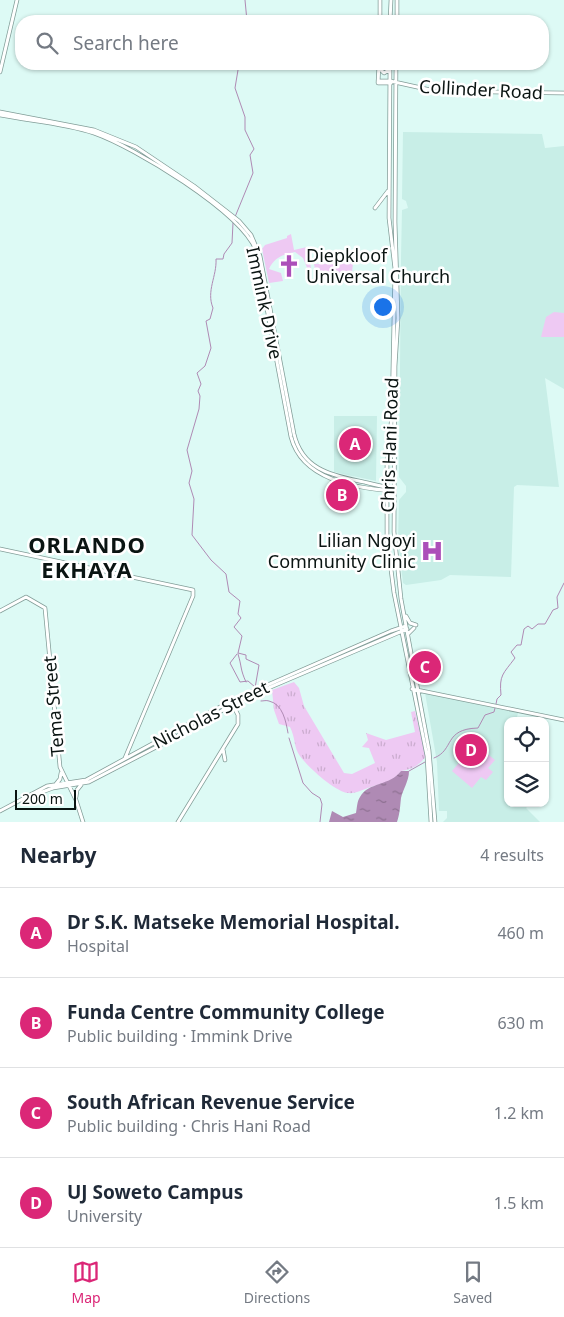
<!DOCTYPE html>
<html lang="en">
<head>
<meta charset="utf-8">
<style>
	body { margin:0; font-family:"Noto Sans",sans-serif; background:#f6f6f7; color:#1f2937 }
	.controls { position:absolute; right:15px; bottom:15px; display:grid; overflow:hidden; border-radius:10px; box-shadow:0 1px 4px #0004 }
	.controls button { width:45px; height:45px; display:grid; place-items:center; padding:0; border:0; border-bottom:1px solid #e0e1e3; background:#fff; color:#1f2937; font:25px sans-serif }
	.scale { position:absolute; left:15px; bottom:12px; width:61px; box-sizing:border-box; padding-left:5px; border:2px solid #0a1412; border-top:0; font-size:14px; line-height:18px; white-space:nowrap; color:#0a1412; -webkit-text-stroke:4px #fff; paint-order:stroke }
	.you { position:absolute; left:382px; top:306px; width:18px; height:18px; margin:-12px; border:4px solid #fff; border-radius:50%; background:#1a73e8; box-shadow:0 0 0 8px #1a73e833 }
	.badge { display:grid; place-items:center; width:32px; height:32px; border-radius:50%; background:#db2777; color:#fff; font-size:16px; font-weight:700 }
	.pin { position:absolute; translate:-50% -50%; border:2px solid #fff; box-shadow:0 1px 5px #0006 }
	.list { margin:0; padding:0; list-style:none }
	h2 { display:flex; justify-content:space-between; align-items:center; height:65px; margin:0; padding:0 20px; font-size:21px }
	h2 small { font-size:16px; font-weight:400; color:#747a83 }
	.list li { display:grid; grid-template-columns:32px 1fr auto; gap:15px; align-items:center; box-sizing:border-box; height:90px; padding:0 20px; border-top:1px solid #e0e1e3 }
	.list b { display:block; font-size:19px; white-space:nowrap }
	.list p { margin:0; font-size:16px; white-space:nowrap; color:#747a83 }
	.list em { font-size:16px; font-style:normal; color:#747a83 }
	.icon { flex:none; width:28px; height:28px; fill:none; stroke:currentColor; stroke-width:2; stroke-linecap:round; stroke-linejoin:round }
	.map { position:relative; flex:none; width:564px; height:822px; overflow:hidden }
	.search { position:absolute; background:#fff; box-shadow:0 1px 4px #0004; left:15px; right:15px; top:15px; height:55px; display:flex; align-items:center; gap:12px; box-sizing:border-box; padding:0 18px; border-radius:20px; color:#747a83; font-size:19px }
	.sheet { height:425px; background:#fff }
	nav { display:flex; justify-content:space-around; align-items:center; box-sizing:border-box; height:70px; border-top:1px solid #e0e1e3; background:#fff; font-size:14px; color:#747a83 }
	nav a { display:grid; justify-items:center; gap:2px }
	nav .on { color:#db2777 }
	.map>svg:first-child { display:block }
	.built { fill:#c8eee7 }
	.grass { fill:url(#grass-tufts) }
	.green { fill:#eec9f3 }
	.water { fill:url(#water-ripples) }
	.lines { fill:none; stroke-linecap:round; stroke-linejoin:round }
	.stream { stroke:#af8ab4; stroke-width:1 }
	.secondary-casing { stroke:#829d98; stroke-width:4.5 }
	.secondary { stroke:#fff; stroke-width:3 }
	.labels { text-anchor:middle; stroke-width:5; stroke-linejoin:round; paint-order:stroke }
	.street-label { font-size:18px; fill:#0a1412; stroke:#fff }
	.poi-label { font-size:18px; fill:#0a1412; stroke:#fff; text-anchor:start }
	.district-label { font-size:22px; font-weight:bold; letter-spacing:1px; fill:#0a1412; stroke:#fff }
</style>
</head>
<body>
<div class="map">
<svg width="564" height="822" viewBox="0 0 564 822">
	<defs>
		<pattern id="grass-tufts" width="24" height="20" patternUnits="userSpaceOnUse" patternTransform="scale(1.25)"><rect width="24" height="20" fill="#eec9f3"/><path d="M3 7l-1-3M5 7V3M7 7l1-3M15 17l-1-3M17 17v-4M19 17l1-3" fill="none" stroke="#cbaccf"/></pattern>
		<pattern id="water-ripples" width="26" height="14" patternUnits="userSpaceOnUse" patternTransform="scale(1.25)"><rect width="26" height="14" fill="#af8ab4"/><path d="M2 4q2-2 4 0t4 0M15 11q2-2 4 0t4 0" fill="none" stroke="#8d7091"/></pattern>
	</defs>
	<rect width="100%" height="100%" fill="#ddfaf5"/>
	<path class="built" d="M403,132l139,2 3,14 19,-2v243l-19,-11 14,109 -42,-2 -3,2 -3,90 -61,-2 -9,5 -35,5 -3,-2 -5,-42 1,-41 7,-8v-6l-7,-9 2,-219 1,-48 6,-2 -2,-7 -4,-2z
		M334,416h43l-1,65 -42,-9z
		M425,693l93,20 -2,8h-8v12l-2,2 2,2v66h23l-5,5 14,14h-97l4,-4v-7h-8l-2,-49z"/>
	<path class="grass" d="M294,682l5,6 5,18 40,67 8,1 23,-11 -6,-15 -7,-1 6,-7 -2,-7 20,7 29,-8 -4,-20 4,-1 11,45c-7,10 -14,13 -25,15 -8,11 -18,12 -30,16 -7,2 -16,7 -23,6 -13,-1 -44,-29 -50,-40 -4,-8 -3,-16 -8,-26l-11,-3 -5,-14 -2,-20z"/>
	<path class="green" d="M291,234l3,16 13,-3 4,21 -3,2 -5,-12 -8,-6c-12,2 -21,6 -26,17l12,4 2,8 -14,2 -7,-34 3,-4 22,-7v-2z
		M353,263l-1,9 -36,2 -2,-10z
		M554,312l10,1v24h-23l5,-20z
		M475,744l20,16 -7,8 5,4 -7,8 -5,-3 -9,11 -20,-17z"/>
	<path class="water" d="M401,771h8c0,10 -6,18 -8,27 -1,9 -1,15 -4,24h-68l3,-11 11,6 13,-4c1,-5 1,-12 4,-16 8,-15 30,-11 41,-26z"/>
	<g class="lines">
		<path class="stream" d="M245,0l2,21
			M235,217l18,-44 -3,-18 4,-6 -9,-19v-13l-10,-29 4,-24
			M233,223l-1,20 -8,11 -1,5h-7c1,17 -10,32 -3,49l-3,11 -4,2 5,27 -6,18 -8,7 4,11 -3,7 2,5 -1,13 -12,41 5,21 -3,12 5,16 -2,36 19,25 15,14 3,18 11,9 -2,13 3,4 -7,9 8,9 -4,17 8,2v4l13,6 -4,23
			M237,654l-7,9 10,19 8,-1 7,6
			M238,654c4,13 2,15 8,28
			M261,701c3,0 5,-1 8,0 14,3 17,21 19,32
			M496,704l1,-5 4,-4c-2,-20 2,-21 14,-37l-4,-6 6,-7h4l3,-16 4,-3 4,3 6,-5h7l8,-14 5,-2 -1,-11 7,-14
			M289,738l14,45 9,10 8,5 2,6 -2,18
			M434,758c21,-8 9,-29 44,-30l7,-13 9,-3 1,-4
			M409,771l16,-9"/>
		<defs>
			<path id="secondary" d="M380,21v-21
				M390,21l1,-21
				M397,21v-21
				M379,64l-1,19h13
				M390,64l-1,154 6,51 -3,146 -5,46v77l7,55 33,163 4,66
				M396,64l-1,158 3,96 -3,48 -1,166 7,67 28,151 6,72
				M379,68l5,5 5,-3
				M0,72l17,-72
				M378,81h12l45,10 129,2
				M0,112l94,18 42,17 58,39 45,35 12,14 9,21 34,178c8,34 35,41 65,47 11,2 23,6 34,7
				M0,115c31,6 64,8 94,18 40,14 146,78 162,117l35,187c11,43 64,51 102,54
				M375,208l13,-17
				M0,549l193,41v6l-68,162
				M0,611l26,-14 19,11 15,159 16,33 7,22
				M406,616l4,7 6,2
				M408,634l6,-6
				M412,689l152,31
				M223,749l2,11
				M56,784l4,-5 1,-6
				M29,797l24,-9 36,-6 100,-52 51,-30 167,-71
				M76,797l1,-7 4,-5
				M0,811l47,-25 39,-6 145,-79 160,-70 15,-5
				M178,822l60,-98v-9l-6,-12"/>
		</defs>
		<use href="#secondary" class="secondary-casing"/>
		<use href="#secondary" class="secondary"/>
	</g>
	<defs>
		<symbol id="church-bare" viewBox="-9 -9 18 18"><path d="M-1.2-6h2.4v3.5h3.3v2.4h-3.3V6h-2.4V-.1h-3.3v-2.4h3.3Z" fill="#ac4fb9" stroke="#fff" stroke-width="2.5" paint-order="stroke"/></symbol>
		<symbol id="hospital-bare" viewBox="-9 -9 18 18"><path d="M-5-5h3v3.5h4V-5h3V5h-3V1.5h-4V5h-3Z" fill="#ac4fb9" stroke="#fff" stroke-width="2.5" paint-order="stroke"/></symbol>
	</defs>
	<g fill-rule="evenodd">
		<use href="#church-bare" x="273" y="250" width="32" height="32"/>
		<use href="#hospital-bare" x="416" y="535" width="32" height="32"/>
	</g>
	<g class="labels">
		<g class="street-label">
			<text transform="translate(481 90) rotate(3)" y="6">Collinder Road</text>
			<text transform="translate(264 303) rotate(78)" y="6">Immink Drive</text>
			<text transform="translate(390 445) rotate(-88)" y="6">Chris Hani Road</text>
			<text transform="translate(54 706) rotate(-95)" y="6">Tema Street</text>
			<text transform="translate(211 715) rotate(-27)" y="6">Nicholas Street</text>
		</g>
		<g class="poi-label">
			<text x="306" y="262">Diepkloof<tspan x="306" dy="21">Universal Church</tspan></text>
			<text x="416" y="547" text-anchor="end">Lilian Ngoyi<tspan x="416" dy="21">Community Clinic</tspan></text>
		</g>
		<g class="district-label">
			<text x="87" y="553">ORLANDO<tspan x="87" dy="25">EKHAYA</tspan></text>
		</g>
	</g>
</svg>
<div class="controls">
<button><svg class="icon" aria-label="locate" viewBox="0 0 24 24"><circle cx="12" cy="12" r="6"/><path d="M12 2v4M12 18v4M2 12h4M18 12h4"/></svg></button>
<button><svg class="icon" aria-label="layers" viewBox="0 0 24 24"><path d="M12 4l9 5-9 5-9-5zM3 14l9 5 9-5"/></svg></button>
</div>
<div class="scale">200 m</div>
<div class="you"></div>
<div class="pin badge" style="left:355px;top:444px">A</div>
<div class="pin badge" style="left:342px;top:495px">B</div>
<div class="pin badge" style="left:425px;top:667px">C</div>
<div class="pin badge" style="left:471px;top:750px">D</div>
<div class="search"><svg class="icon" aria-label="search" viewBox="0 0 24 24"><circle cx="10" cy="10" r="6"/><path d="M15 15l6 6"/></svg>Search here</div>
</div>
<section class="sheet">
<h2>Nearby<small>4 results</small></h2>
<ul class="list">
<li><span class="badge">A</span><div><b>Dr S.K. Matseke Memorial Hospital.</b><p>Hospital</p></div><em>460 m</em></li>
<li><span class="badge">B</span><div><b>Funda Centre Community College</b><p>Public building · Immink Drive</p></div><em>630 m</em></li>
<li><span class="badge">C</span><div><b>South African Revenue Service</b><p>Public building · Chris Hani Road</p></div><em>1.2 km</em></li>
<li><span class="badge">D</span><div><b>UJ Soweto Campus</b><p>University</p></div><em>1.5 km</em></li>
</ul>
</section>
<nav>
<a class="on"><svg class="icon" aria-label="map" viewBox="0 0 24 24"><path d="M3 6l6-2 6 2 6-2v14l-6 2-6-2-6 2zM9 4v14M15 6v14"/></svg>Map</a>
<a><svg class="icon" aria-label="directions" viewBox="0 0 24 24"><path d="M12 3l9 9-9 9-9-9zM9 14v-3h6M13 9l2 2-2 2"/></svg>Directions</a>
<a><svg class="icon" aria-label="saved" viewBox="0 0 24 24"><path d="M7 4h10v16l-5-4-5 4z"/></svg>Saved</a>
</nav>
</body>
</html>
